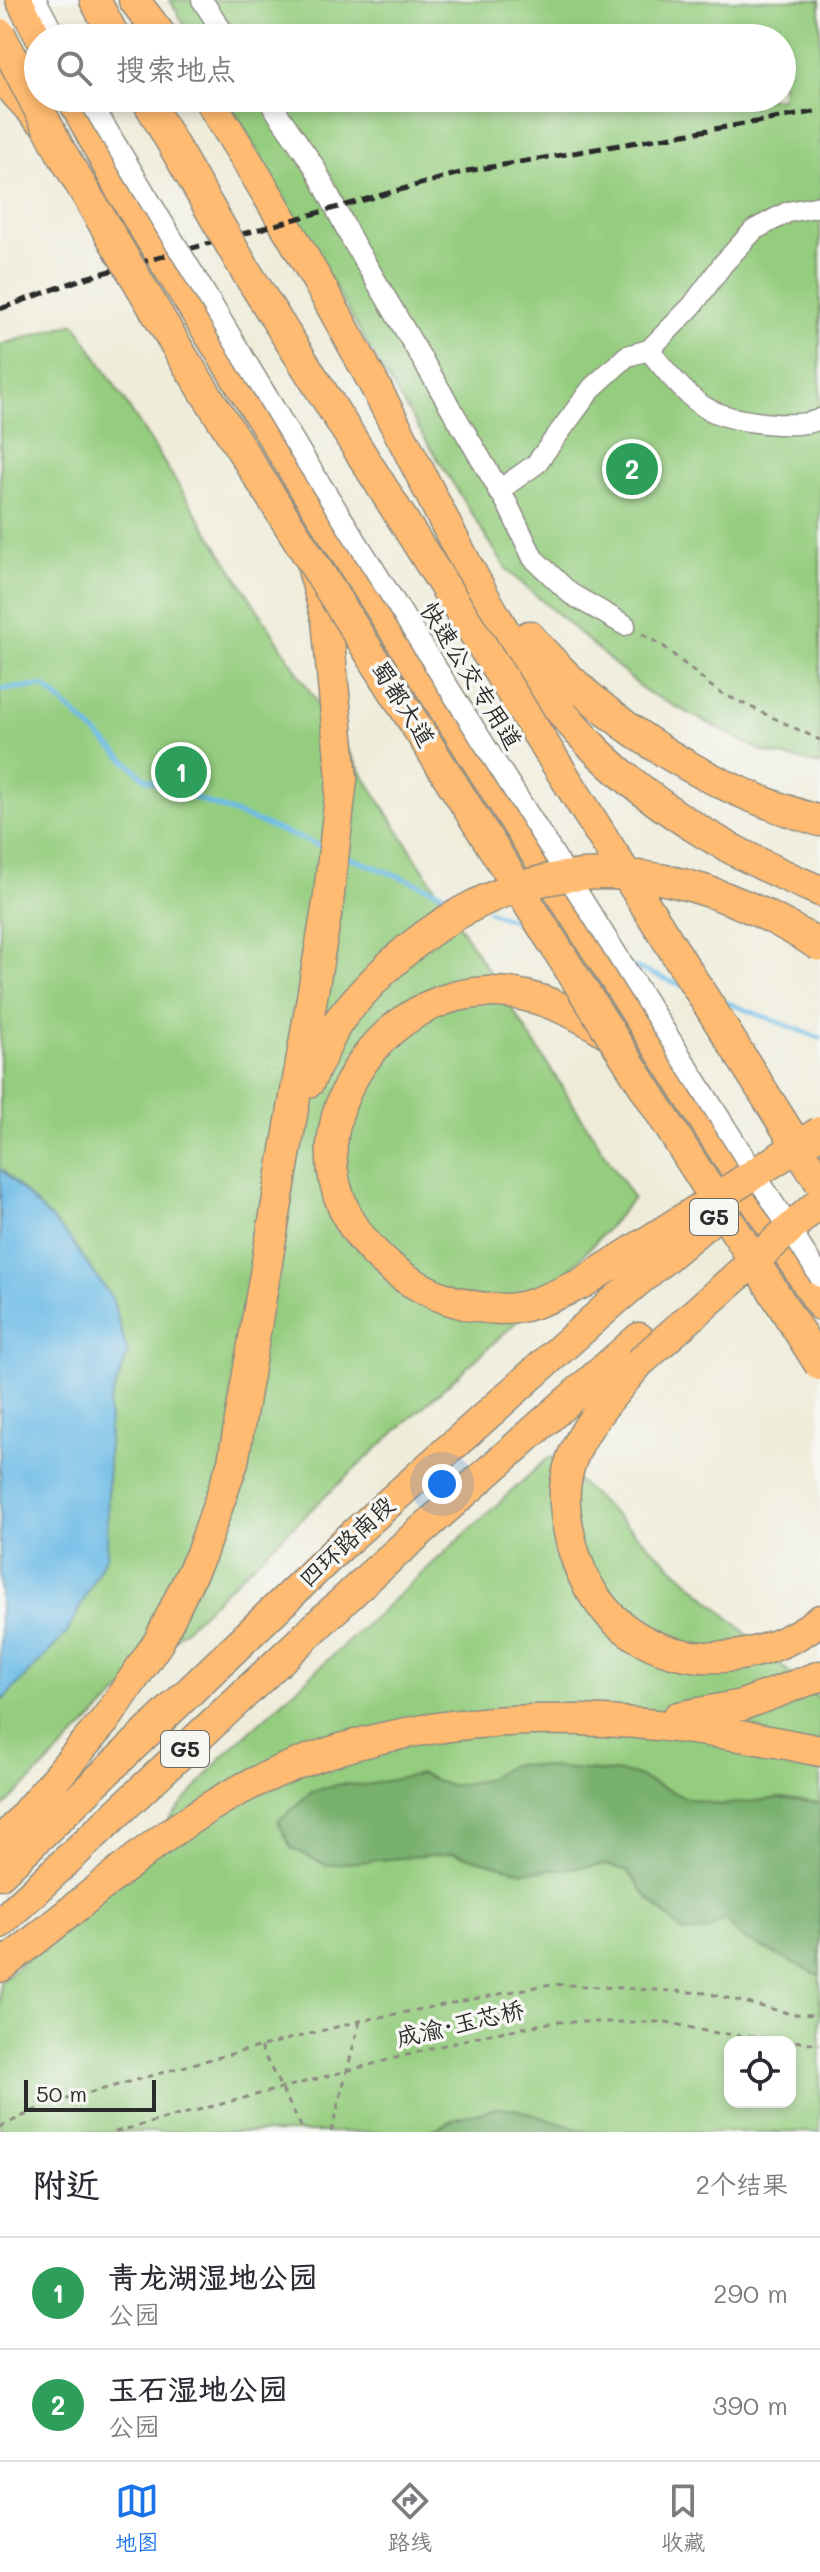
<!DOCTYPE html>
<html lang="zh">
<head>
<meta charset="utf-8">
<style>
	body { margin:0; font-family:Mali,"LXGW WenKai TC",sans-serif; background:#f7f7f7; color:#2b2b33 }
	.controls { position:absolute; right:24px; bottom:24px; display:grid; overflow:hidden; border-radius:16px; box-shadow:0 4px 12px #0003 }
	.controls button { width:72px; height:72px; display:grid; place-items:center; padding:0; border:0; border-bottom:2px solid #e1e1e2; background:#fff; color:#2b2b33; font:40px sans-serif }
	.scale { position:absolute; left:24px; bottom:20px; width:132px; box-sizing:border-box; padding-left:8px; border:4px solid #2b2b2b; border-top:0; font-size:22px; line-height:28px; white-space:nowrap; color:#2b2b2b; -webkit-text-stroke:6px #f6f6f2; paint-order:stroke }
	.you { position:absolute; left:442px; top:1484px; width:28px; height:28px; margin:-20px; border:6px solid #fff; border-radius:50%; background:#1a73e8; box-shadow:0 0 0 12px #1a73e833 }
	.badge { display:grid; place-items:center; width:52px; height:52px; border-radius:50%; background:#1a73e8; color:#fff; font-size:26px; font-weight:700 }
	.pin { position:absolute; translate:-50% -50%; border:4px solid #fff; box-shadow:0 2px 8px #0006 }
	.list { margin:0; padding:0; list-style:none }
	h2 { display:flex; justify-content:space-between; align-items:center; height:104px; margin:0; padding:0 32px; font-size:34px }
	h2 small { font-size:26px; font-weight:400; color:#7c7c81 }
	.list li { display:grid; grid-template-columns:52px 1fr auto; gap:24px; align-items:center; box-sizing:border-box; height:112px; padding:0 32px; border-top:2px solid #e1e1e2 }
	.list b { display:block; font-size:30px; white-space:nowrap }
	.list p { margin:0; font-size:26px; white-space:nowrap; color:#7c7c81 }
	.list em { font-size:26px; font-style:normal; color:#7c7c81 }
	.icon { flex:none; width:44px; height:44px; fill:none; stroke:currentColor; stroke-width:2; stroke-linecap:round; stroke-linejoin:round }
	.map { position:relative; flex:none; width:820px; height:2132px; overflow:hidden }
	.search { position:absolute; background:#fff; box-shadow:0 4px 12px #0003; left:24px; right:24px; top:24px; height:88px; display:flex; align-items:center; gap:20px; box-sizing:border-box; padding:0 28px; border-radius:44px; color:#7c7c81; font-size:30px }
	.sheet { height:328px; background:#fff }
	nav { display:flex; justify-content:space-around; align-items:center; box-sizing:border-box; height:112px; border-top:2px solid #e1e1e2; background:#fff; font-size:22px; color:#7c7c81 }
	nav a { display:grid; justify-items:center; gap:4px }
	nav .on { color:#1a73e8 }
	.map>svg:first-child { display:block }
	.green { fill:#95cd7f; stroke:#607c55; stroke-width:2; fill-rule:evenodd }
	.forest { fill:#78b06e; stroke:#526e4c; stroke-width:2 }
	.water { fill:#6cbbe7; stroke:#4c7389; stroke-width:2 }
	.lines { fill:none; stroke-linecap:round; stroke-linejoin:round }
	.stream { stroke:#6cbbe7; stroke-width:5 }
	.minor-casing { stroke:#8d8c82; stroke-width:23 }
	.major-casing { stroke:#8d8c82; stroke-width:29 }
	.highway-casing { stroke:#8d8c82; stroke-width:33 }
	.path { stroke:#8d8c82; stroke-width:3; stroke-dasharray:6 6; stroke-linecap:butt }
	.minor { stroke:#fff; stroke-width:20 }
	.major { stroke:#ffbb71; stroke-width:26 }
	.highway { stroke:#ffbb71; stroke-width:30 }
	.rail { stroke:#2b2b2b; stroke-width:5; stroke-dasharray:12 6; stroke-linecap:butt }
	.minor-bridge-casing { stroke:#8d8c82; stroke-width:23; stroke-linecap:butt }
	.highway-bridge-casing { stroke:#8d8c82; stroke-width:33; stroke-linecap:butt }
	.path-bridge { stroke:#8d8c82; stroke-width:3; stroke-dasharray:6 6; stroke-linecap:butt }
	.minor-bridge { stroke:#fff; stroke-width:20 }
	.highway-bridge { stroke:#ffbb71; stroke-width:30 }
	.labels { text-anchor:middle; stroke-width:7; stroke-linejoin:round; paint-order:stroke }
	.shield { fill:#f6f6f2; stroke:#686867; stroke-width:2 }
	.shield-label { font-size:22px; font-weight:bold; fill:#2b2b2b }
	.street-label { font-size:24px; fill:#2b2b2b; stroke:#f6f6f2 }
</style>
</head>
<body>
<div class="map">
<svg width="820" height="2132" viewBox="0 0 820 2132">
	<rect width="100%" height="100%" fill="#f6f6f2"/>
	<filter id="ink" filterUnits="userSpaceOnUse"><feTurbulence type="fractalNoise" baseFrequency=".0125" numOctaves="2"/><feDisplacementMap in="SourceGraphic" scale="16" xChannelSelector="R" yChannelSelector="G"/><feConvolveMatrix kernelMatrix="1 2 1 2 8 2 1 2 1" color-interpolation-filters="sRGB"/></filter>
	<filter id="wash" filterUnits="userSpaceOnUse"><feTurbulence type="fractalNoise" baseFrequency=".006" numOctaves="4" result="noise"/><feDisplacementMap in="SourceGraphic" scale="32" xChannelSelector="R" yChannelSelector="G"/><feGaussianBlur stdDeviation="1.8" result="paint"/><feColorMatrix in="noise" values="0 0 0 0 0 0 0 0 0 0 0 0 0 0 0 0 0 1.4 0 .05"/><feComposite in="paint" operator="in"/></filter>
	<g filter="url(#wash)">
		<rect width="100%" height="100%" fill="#efecd9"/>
		<path class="green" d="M170,0h650v765l-56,-13 -119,-61 -138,-121 -126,-202 -154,-270h555v-60h-590z
			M75,323l558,875c-80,99 -181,181 -274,267 -122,113 -241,228 -359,346v-1466z
			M550,1456l270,244v432h-820v-150l140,-128 83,-98zM730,2042h60v60h-60z"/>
		<path class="forest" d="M513,1764l120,10 50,23 37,8 61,-7 39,5v173l-79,-39 -16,-18 -18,12 -23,2 -38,-37 -18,-25 -21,-6 -84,7 -69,-19 -128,12 -35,-17 -13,-27 34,-30 28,-7 26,1 55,-11 29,12 35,-6z
			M496,2108l20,1 71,23h-159l29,-14z"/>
		<path class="water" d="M0,1168l67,67 45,63 16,56 -19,50 -2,150 -40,79 -67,70z"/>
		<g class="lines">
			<path class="stream" d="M0,689l44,-3 102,93 177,68
				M343,855l118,45
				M489,911l39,15
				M634,967l47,18
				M720,1000l100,38"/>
		</g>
	</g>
	<g filter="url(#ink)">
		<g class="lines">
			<defs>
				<path id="minor" d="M36,0l20,38
					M202,0l25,38
					M267,98l47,68 39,76 155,263 25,53 38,36 54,31
					M649,350c14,18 41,51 61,60 24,12 87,20 110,9
					M498,491l38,-27 56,-76 35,-32 22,-6 43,-44 31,-42 31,-34 34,-18 32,-6"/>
				<path id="major" d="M19,0l20,38
					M70,98l50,95 182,295 518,819"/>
				<path id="highway" d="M95,0l20,38
					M134,0l29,38
					M0,76l39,43
					M208,98c68,107 131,218 189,330 58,111 112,239 204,327 64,61 138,102 219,136
					M529,636c77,90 178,152 291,185
					M309,1082l28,-59
					M581,1284c-25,10 -53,26 -81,25 -83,-2 -175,-73 -168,-165 7,-78 73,-149 154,-152 47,-2 92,21 129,46
					M639,1363c-28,34 -66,72 -73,118 -4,22 2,50 8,71 34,113 159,134 246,68
					M678,1717l64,-12 78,-29
					M0,1844l106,-125 53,-78 42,-87 32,-92 95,-559 14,-124 -15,-159 -14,-51
					M0,1874l344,-331 268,-240
					M0,1923l370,-347 269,-238
					M0,1967c72,-53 146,-124 223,-168 181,-103 400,-90 597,-48"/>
			</defs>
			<use href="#minor" class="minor-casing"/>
			<use href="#major" class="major-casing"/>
			<use href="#highway" class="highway-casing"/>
			<path class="path" d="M642,634l21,12 54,45 103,49
				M260,2047l44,85
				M0,2127l46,-22 165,-46 149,-38 191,-37 156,9 85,21 28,1
				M331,2132l29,-111"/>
			<use href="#minor" class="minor"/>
			<use href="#major" class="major"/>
			<use href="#highway" class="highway"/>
			<path class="rail" d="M0,309l82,-30 385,-108 353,-60"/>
			<defs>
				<path id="minor-bridge" d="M88,98l213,355 519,824"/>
				<path id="highway-bridge" d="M0,34l60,116 124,209 636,1006
					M146,98l98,170 576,914
					M337,1023c134,-170 302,-193 483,-77
					M581,1284l239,-152
					M612,1303l115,-97
					M639,1363l181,-161"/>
			</defs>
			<use href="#minor-bridge" class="minor-bridge-casing"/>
			<use href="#highway-bridge" class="highway-bridge-casing"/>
			<path class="path-bridge" d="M115,2132l364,-96 75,-14h113l42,10 111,12"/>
			<use href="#minor-bridge" class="minor-bridge"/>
			<use href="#highway-bridge" class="highway-bridge"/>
		</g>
	</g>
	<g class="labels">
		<g class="shield">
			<rect x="690" y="1199" width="48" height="36" rx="6"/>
			<rect x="161" y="1731" width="48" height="36" rx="6"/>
		</g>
		<g class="shield-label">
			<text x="714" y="1225">G5</text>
			<text x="185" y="1757">G5</text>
		</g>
		<g class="street-label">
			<text transform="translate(471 676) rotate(58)" y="8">快速公交专用道</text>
			<text transform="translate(403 704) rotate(58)" y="8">蜀都大道</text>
			<text transform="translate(347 1542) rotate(-43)" y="8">四环路南段</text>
			<text transform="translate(460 2024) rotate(-13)" y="8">成渝·玉芯桥</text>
		</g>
	</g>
</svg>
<div class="controls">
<button><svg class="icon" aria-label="locate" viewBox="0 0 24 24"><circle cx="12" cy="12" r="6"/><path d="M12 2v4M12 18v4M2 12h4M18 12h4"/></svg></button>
</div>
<div class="scale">50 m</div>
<div class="you"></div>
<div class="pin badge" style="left:181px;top:772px;background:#2e9e5b">1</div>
<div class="pin badge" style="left:632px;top:469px;background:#2e9e5b">2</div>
<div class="search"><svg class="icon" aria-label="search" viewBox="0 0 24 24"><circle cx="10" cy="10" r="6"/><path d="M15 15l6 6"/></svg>搜索地点</div>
</div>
<section class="sheet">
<h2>附近<small>2个结果</small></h2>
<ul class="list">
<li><span class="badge" style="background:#2e9e5b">1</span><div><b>青龙湖湿地公园</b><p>公园</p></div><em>290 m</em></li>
<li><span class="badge" style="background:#2e9e5b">2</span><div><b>玉石湿地公园</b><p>公园</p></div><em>390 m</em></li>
</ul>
</section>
<nav>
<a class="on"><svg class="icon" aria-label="map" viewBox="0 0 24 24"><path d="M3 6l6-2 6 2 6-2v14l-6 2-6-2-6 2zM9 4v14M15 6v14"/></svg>地图</a>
<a><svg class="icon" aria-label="directions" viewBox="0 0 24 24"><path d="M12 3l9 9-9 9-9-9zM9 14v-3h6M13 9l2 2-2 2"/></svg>路线</a>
<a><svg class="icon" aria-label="saved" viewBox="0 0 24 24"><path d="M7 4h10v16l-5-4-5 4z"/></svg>收藏</a>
</nav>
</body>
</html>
